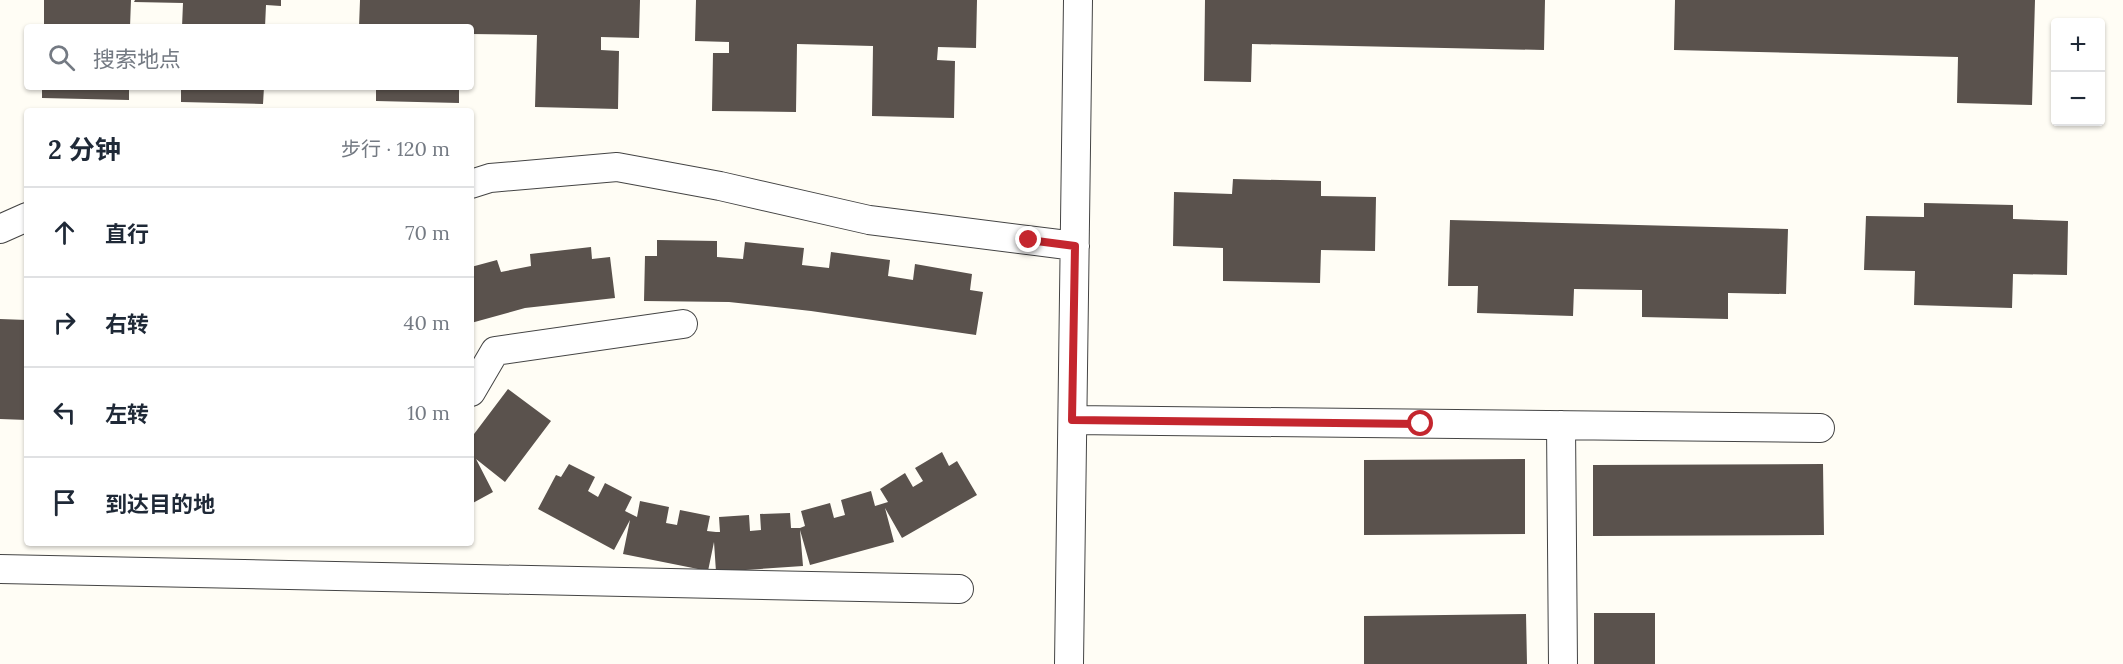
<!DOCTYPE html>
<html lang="zh">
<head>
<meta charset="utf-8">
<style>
	body { margin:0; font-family:Lora,"Noto Sans SC",serif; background:#f2f2f3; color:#1f2937 }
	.controls { position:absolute; right:18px; top:18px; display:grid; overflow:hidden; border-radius:6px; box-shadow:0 2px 4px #0004 }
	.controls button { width:54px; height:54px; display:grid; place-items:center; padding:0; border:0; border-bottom:2px solid #e0e1e3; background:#fff; color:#1f2937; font:30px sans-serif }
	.stop { position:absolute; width:18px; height:18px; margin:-14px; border:4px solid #c4262e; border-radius:50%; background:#fff }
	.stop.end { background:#c4262e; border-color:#fff; box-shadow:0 2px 6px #0008 }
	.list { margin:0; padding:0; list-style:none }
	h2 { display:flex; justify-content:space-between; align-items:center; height:78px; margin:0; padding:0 24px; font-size:26px }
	h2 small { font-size:20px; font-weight:400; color:#747a83 }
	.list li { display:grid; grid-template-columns:39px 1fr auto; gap:18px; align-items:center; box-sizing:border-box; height:90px; padding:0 24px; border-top:2px solid #e0e1e3 }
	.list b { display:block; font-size:22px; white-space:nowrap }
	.list em { font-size:20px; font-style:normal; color:#747a83 }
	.icon { flex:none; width:33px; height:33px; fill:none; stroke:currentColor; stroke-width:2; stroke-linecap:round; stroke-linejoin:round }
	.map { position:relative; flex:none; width:2123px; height:664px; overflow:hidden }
	.search { position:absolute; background:#fff; box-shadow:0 2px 4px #0004; left:24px; top:24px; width:450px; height:66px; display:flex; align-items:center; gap:15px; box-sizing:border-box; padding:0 21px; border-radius:6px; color:#747a83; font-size:22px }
	.panel { position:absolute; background:#fff; box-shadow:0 2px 4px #0004; left:24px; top:108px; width:450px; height:438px; border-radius:6px }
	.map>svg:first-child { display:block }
	.building { fill:#5a524d }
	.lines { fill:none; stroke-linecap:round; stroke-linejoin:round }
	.minor-casing { stroke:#444; stroke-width:30 }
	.minor { stroke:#fff; stroke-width:28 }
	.route { stroke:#c4262e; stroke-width:8 }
</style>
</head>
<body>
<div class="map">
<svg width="2123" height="664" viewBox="0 0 2123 664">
	<rect width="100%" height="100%" fill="#fffdf5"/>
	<path class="building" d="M44,0h87l-1,27h-86z
		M135,0h146v6l-15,-1 -1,22h-83l1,-24 -49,-1z
		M360,0h280l-1,38 -38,-1v13l18,1 -1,58 -83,-2 2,-72 -66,-1v-7h-112z
		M696,0h281l-1,48 -38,-1 -1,13 18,1 -1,57 -82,-2 1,-70 -76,-2 -1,68 -84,-1 1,-58h16v-11l-34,-1z
		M1205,0h340l-1,50 -292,-6 -1,38 -47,-1z
		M1675,0h360l-3,105 -75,-2 1,-46 -284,-7z
		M42,87h87v13l-87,-2z
		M181,87h83l-1,17 -82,-2z
		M376,87h83v16l-83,-2z
		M1233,179l88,2v15l55,1 -1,54 -54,-1 -1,33 -97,-2v-33l-50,-2 1,-54 58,2z
		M1924,203l89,2v14l55,2 -1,54 -54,-1 -1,34 -98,-3 1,-34 -51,-1 2,-54 58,1z
		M1450,220l338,9 -2,65 -58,-1v26l-86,-2v-27l-68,-1 -1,27 -96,-3 1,-27h-30z
		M657,240l60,1v16l26,2 2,-17 59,6 -2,17 27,3 2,-16 59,8 -2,16 25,4 2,-16 57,10 -2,16 13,2 -7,43 -165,-24 -82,-9 -85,-1 1,-45h12z
		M591,247l1,12 18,-2 5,41 -90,10 -54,15v-56l26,-7 4,12 30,-6 -1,-12z
		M0,319l27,1v100l-27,-1z
		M508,389l43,32 -46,61 -29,-23 17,33 -22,12v-66z
		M942,452l7,14 8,-5 20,34 -75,43 -17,-30 9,34 -84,23 -10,-35 3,36 -87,6 -2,-30 -6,29 -85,-17 7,-34 -16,30 -76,-41 18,-34 5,2 8,-13 26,13 -7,14 10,6 7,-14 27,14 -7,14 12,6 3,-16 29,6 -3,16 11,2 3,-15 30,6 -3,15 9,1h4l-1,-15 30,-2 1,16 11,-1 -1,-16 30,-1 1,15h9l5,-2 -4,-15 29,-8 4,15 11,-3 -4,-15 30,-9 4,15 13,-4 -8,-13 25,-16 8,14 10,-6 -8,-13z
		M1525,459v75l-161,1v-75z
		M1823,464l1,71 -231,1v-71z
		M1594,613h61v51h-61z
		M1526,614l1,50h-163v-48z"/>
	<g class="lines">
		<defs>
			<path id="minor" d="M471,184l19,-6 127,-11 103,19 149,34 206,26
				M0,229l27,-12
				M471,392l24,-41 188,-27
				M1073,420l747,8
				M1561,425l2,239
				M0,569l959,20
				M1069,664l9,-664"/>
		</defs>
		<use href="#minor" class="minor-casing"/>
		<use href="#minor" class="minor"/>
	</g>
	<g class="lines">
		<path class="route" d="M1029,240l46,6 -3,174 349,4"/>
	</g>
</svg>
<div class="controls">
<button>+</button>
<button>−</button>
</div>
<div class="stop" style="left:1421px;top:424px"></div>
<div class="stop end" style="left:1029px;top:240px"></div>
<div class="search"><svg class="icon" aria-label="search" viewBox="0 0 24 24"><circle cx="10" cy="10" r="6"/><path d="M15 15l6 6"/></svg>搜索地点</div>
<section class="panel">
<h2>2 分钟<small>步行 · 120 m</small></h2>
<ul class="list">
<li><svg class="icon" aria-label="ahead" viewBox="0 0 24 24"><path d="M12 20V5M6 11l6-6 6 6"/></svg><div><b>直行</b></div><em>70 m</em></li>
<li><svg class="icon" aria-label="right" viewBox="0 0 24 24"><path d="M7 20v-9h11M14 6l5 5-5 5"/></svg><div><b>右转</b></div><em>40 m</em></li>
<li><svg class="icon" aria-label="left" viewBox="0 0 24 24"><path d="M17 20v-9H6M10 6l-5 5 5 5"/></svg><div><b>左转</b></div><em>10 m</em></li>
<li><svg class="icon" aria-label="arrive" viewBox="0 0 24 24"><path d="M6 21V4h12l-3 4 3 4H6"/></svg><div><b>到达目的地</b></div></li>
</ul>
</section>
</div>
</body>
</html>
